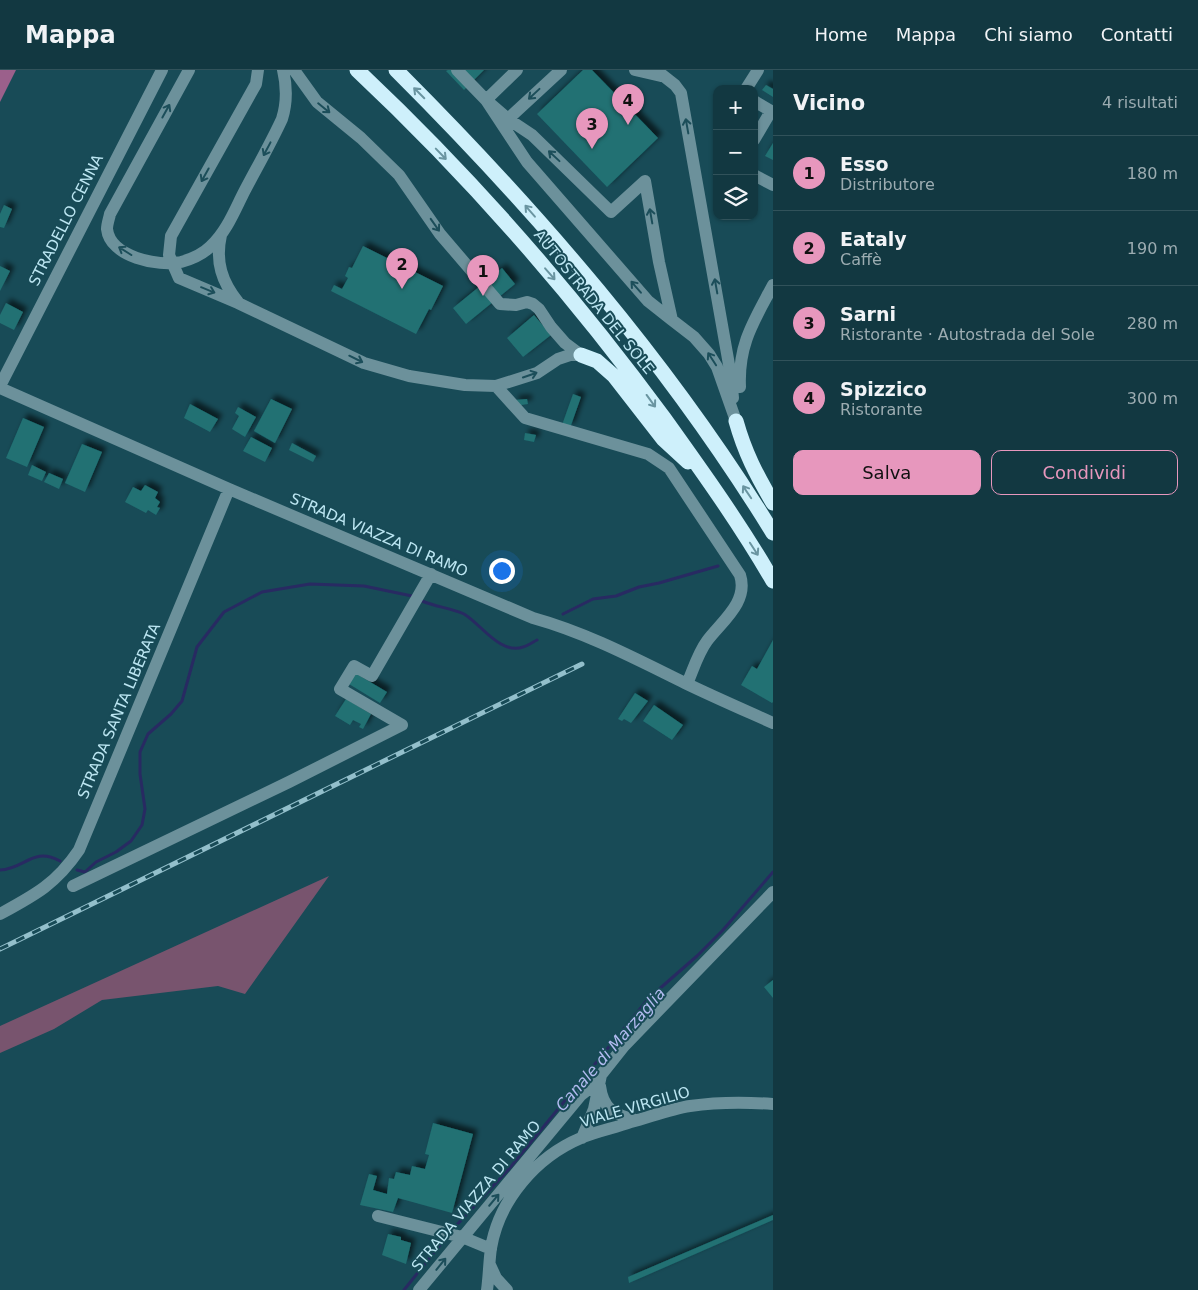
<!DOCTYPE html>
<html lang="it">
<head>
<meta charset="utf-8">
<style>
	body { margin:0; font-family:"DejaVu Sans",sans-serif; background:#1f434c; color:#f1f3f6 }
	.controls { position:absolute; right:15px; top:15px; display:grid; overflow:hidden; border-radius:10px; box-shadow:0 1px 4px #0004 }
	.controls button { width:45px; height:45px; display:grid; place-items:center; padding:0; border:0; border-bottom:1px solid #31525a; background:#123841; color:#f1f3f6; font:25px sans-serif }
	.you { position:absolute; left:501px; top:500px; width:18px; height:18px; margin:-12px; border:4px solid #fff; border-radius:50%; background:#1a73e8; box-shadow:0 0 0 8px #1a73e833 }
	.badge { display:grid; place-items:center; width:32px; height:32px; border-radius:50%; background:#e797bd; color:#111; font-size:16px; font-weight:700 }
	.pin { position:absolute; translate:-50% -41px; filter:drop-shadow(0 1px 2px #0008) }
	.pin::after { content:''; position:absolute; top:26px; width:18px; height:15px; background:inherit; clip-path:polygon(0 0,100% 0,50% 100%) }
	.list { margin:0; padding:0; list-style:none }
	h2 { display:flex; justify-content:space-between; align-items:center; height:65px; margin:0; padding:0 20px; font-size:21px }
	h2 small { font-size:16px; font-weight:400; color:#9cacb1 }
	.list li { display:grid; grid-template-columns:32px 1fr auto; gap:15px; align-items:center; box-sizing:border-box; height:75px; padding:0 20px; border-top:1px solid #31525a }
	.list b { display:block; font-size:19px; white-space:nowrap }
	.list p { margin:0; font-size:16px; white-space:nowrap; color:#9cacb1 }
	.list em { font-size:16px; font-style:normal; color:#9cacb1 }
	.actions { display:flex; gap:10px; padding:15px 20px }
	.actions a { flex:1; padding:11px 0; border:1px solid #e797bd; border-radius:10px; text-align:center; font-size:18px; color:#e797bd }
	.actions .main { background:#e797bd; color:#111 }
	.icon { flex:none; width:28px; height:28px; fill:none; stroke:currentColor; stroke-width:2; stroke-linecap:round; stroke-linejoin:round }
	.map { position:relative; flex:none; width:773px; height:1220px; overflow:hidden }
	header { display:flex; align-items:center; gap:30px; box-sizing:border-box; height:70px; padding:0 25px; background:#123841; border-bottom:1px solid #31525a }
	header strong { font-size:24px }
	nav { display:flex; gap:28px; margin-inline-start:auto; font-size:18px }
	main { display:flex }
	aside { flex:1; background:#123841 }
	.map>svg:first-child { display:block }
	.green { fill:#78546e }
	.forest { fill:#9b608b }
	.lines { fill:none; stroke-linecap:round; stroke-linejoin:round }
	.stream { stroke:#282a62; stroke-width:3 }
	.building { fill:#207173; filter:url(#shadow) }
	.minor { stroke:#6c919b; stroke-width:12 }
	.highway { stroke:#cef0fb; stroke-width:15 }
	.rail-casing { stroke:#93bfcb; stroke-width:5 }
	.rail { stroke:#184b57; stroke-width:3; stroke-dasharray:9; stroke-linecap:butt }
	.oneway { stroke:#6a95a1 }
	.oneway2 { stroke:#1c4e5a }
	.labels { text-anchor:middle; stroke-width:4; stroke-linejoin:round; paint-order:stroke }
	.street-label { font-size:15px; fill:#bce6f2; stroke:#184b57 }
	.water-label { font-size:16px; font-style:italic; fill:#b2bbf0; stroke:#184b57 }
</style>
</head>
<body>
<header>
<strong>Mappa</strong>
<nav><a>Home</a><a>Mappa</a><a>Chi siamo</a><a>Contatti</a></nav>
</header>
<main>
<div class="map">
<svg width="773" height="1220" viewBox="0 0 773 1220">
	<defs>
		<filter id="shadow"><feDropShadow dx="4.5" dy="-4.5" stdDeviation="2.5" flood-color="#0009"/></filter>
	</defs>
	<rect width="100%" height="100%" fill="#184b57"/>
	<path class="green" d="M329,806l-84,118 -27,-8 -116,14 -48,29 -54,24v-27z"/>
	<path class="forest" d="M0,0h16l-16,32z"/>
	<g class="lines">
		<path class="stream" d="M422,531c14,6 29,7 42,13 17,10 36,41 59,33 5,-1 10,-5 14,-7
			M563,544l30,-15 23,-3 23,-9 20,-4 59,-17
			M0,800c25,-1 33,-24 60,-9
			M77,800l8,2 11,-10 20,-10 15,-11 11,-16 3,-16 -5,-35v-22l8,-18 23,-20 11,-13 15,-54 27,-35 38,-20 48,-8 54,2 48,10
			M452,1160l56,-60 141,-172 48,-42 26,-26 50,-58
			M404,1220l36,-45"/>
	</g>
	<path class="building" d="M448,0h36l-20,20 -18,-19z
		M583,0h9l66,68 -51,49 -70,-73z
		M766,15l7,4v8l-11,-7z
		M773,73v17l-8,-4z
		M4,135l8,4 -8,19 -4,-1v-13z
		M363,176l80,40 -12,24 -2,-1 -13,25 -85,-43 3,-6 8,4 6,-11 -3,-2 4,-9 3,1z
		M0,196l10,5 -10,20z
		M502,198l13,16 -49,40 -13,-16z
		M6,233l17,9 -9,18 -14,-7v-8z
		M534,245l17,20 -28,22 -16,-19z
		M573,324l8,3 -11,31 -8,-3z
		M271,329l21,10 -17,34 -21,-12z
		M527,329l1,5 -13,2 -1,-6z
		M190,334l28,15 -8,13 -26,-14z
		M238,337l18,10 -11,20 -13,-8 7,-13 -4,-3z
		M23,348l21,9 -17,40 -21,-9z
		M525,363l11,2 -2,7 -10,-2z
		M251,367l21,11 -7,14 -22,-11z
		M292,373l24,13 -3,6 -24,-12z
		M82,374l20,8 -17,40 -20,-9z
		M32,395l14,7 -4,9 -14,-6z
		M49,403l14,6 -4,10 -15,-7z
		M145,415l13,7 -3,6 5,4 -3,5 3,1 -4,7 -8,-5 -2,3 -21,-11 8,-15 8,4z
		M773,570v62l-1,1 -31,-18 11,-19 5,3z
		M355,603l32,19 -7,11 -31,-19z
		M635,623l13,8 -17,22 -7,-4 -2,2 -4,-2z
		M346,629l25,15 -8,15 -4,-2 2,-3 -8,-4 -3,5 -15,-9z
		M654,635l29,20 -11,15 -29,-19z
		M773,910v18l-9,-11z
		M433,1053l40,11 -21,79 -54,-15 -5,14 -33,-7 9,-31 8,2 -4,14 14,4 2,-16 5,1 2,-7 14,3 2,-9 13,3 4,-14 -4,-1z
		M773,1145v5l-144,63 -1,-6z
		M388,1164l13,3v3l10,3 -5,21 -24,-9z"/>
	<g class="lines">
		<path class="minor" d="M189,0l-79,144c-1,5 -3,10 -3,15 3,28 51,38 74,33 11,-3 22,-8 30,-16 15,-14 23,-34 32,-52 13,-25 27,-49 39,-75 5,-16 5,-32 1,-49
			M258,0l-2,14 -85,152 -2,19 10,23 59,25 126,60 45,13 56,9 31,1 41,-13 21,-14 12,-4h11
			M294,0l23,32 44,36 38,37 41,59 60,70 16,1 11,-3 6,2 6,5 12,18 14,16 16,12
			M457,0l29,30 22,19 24,16 79,77 34,-31 14,81 13,58 22,17 15,17 8,13 19,54
			M517,0l-31,30 41,62 121,139 24,19
			M635,0l26,6
			M656,0l19,15 6,8 50,283 2,22
			M746,19l12,-19
			M754,31l17,10 -17,29
			M508,49l53,-49
			M754,105l19,10
			M221,165c-6,27 1,47 17,67
			M0,316l162,-316
			M496,316l29,32 123,36 21,14 71,107c9,27 -19,47 -33,66 -9,12 -14,29 -20,43
			M740,317c-2,-43 14,-66 33,-102
			M0,318l229,101 304,129c54,15 103,41 152,65 29,14 59,27 88,40
			M73,816l216,-104 113,-57 -62,-36 14,-23 18,10 59,-102
			M0,844c35,-19 56,-30 79,-64l150,-361
			M600,1016c3,24 15,29 36,34
			M582,1068l12,-29 7,-34 23,-29 149,-154
			M378,1146l84,21 29,12
			M490,1195l6,13 11,12
			M419,1220l162,-195 18,-14
			M487,1220c2,-14 2,-28 4,-42 8,-48 45,-91 90,-110 16,-7 34,-10 50,-16 19,-5 39,-13 59,-16 27,-4 56,-4 83,-2"/>
		<path class="highway" d="M357,0c113,106 215,223 307,348 38,53 76,106 109,163
			M396,0c142,142 272,292 377,463
			M581,285l16,6 17,15 49,63 25,23
			M736,351c9,32 20,53 37,82"/>
		<defs>
			<path id="rail" d="M0,879l582,-285"/>
		</defs>
		<use href="#rail" class="rail-casing"/>
		<use href="#rail" class="rail"/>
	</g>
	<defs><path id="oneway-shaft" d="M-6 0H5M1.5-3L5.5 0L1.5 3" fill="none" stroke-width="1.6" stroke-linecap="round" stroke-linejoin="round" transform="scale(1.25)"/></defs>
	<g class="oneway">
		<use href="#oneway-shaft" transform="translate(419 23) rotate(-135)"/>
		<use href="#oneway-shaft" transform="translate(441 84) rotate(46)"/>
		<use href="#oneway-shaft" transform="translate(530 141) rotate(-131)"/>
		<use href="#oneway-shaft" transform="translate(550 204) rotate(49)"/>
		<use href="#oneway-shaft" transform="translate(651 331) rotate(54)"/>
		<use href="#oneway-shaft" transform="translate(747 422) rotate(-124)"/>
		<use href="#oneway-shaft" transform="translate(754 479) rotate(57)"/>
	</g>
	<g class="oneway2">
		<use href="#oneway-shaft" transform="translate(534 24) rotate(137)"/>
		<use href="#oneway-shaft" transform="translate(324 38) rotate(39)"/>
		<use href="#oneway-shaft" transform="translate(166 41) rotate(-61)"/>
		<use href="#oneway-shaft" transform="translate(687 56) rotate(-100)"/>
		<use href="#oneway-shaft" transform="translate(267 79) rotate(118)"/>
		<use href="#oneway-shaft" transform="translate(554 86) rotate(-137)"/>
		<use href="#oneway-shaft" transform="translate(205 105) rotate(119)"/>
		<use href="#oneway-shaft" transform="translate(651 146) rotate(-100)"/>
		<use href="#oneway-shaft" transform="translate(435 155) rotate(55)"/>
		<use href="#oneway-shaft" transform="translate(125 181) rotate(-148)"/>
		<use href="#oneway-shaft" transform="translate(716 216) rotate(-100)"/>
		<use href="#oneway-shaft" transform="translate(636 217) rotate(-131)"/>
		<use href="#oneway-shaft" transform="translate(208 220) rotate(22)"/>
		<use href="#oneway-shaft" transform="translate(356 289) rotate(26)"/>
		<use href="#oneway-shaft" transform="translate(712 289) rotate(-123)"/>
		<use href="#oneway-shaft" transform="translate(530 305) rotate(-19)"/>
		<use href="#oneway-shaft" transform="translate(494 1130) rotate(-50)"/>
		<use href="#oneway-shaft" transform="translate(441 1194) rotate(-51)"/>
	</g>
	<g class="labels">
		<g class="street-label">
			<text transform="translate(66 150) rotate(-63)" y="5">STRADELLO CENNA</text>
			<text transform="translate(594 232) rotate(51)" y="5">AUTOSTRADA DEL SOLE</text>
			<text transform="translate(379 465) rotate(23)" y="5">STRADA VIAZZA DI RAMO</text>
			<text transform="translate(119 641) rotate(-67)" y="5">STRADA SANTA LIBERATA</text>
			<text transform="translate(635 1037) rotate(-16)" y="5">VIALE VIRGILIO</text>
			<text transform="translate(476 1126) rotate(-50)" y="5">STRADA VIAZZA DI RAMO</text>
		</g>
		<g class="water-label">
			<text transform="translate(610 979) rotate(-49)" y="6">Canale di Marzaglia</text>
		</g>
	</g>
</svg>
<div class="controls">
<button>+</button>
<button>−</button>
<button><svg class="icon" aria-label="layers" viewBox="0 0 24 24"><path d="M12 4l9 5-9 5-9-5zM3 14l9 5 9-5"/></svg></button>
</div>
<div class="you"></div>
<div class="pin badge" style="left:483px;top:226px">1</div>
<div class="pin badge" style="left:402px;top:219px">2</div>
<div class="pin badge" style="left:592px;top:79px">3</div>
<div class="pin badge" style="left:628px;top:55px">4</div>
</div>
<aside>
<h2>Vicino<small>4 risultati</small></h2>
<ul class="list">
<li><span class="badge">1</span><div><b>Esso</b><p>Distributore</p></div><em>180 m</em></li>
<li><span class="badge">2</span><div><b>Eataly</b><p>Caffè</p></div><em>190 m</em></li>
<li><span class="badge">3</span><div><b>Sarni</b><p>Ristorante · Autostrada del Sole</p></div><em>280 m</em></li>
<li><span class="badge">4</span><div><b>Spizzico</b><p>Ristorante</p></div><em>300 m</em></li>
</ul>
<div class="actions"><a class="main">Salva</a><a>Condividi</a></div>
</aside>
</main>
</body>
</html>
